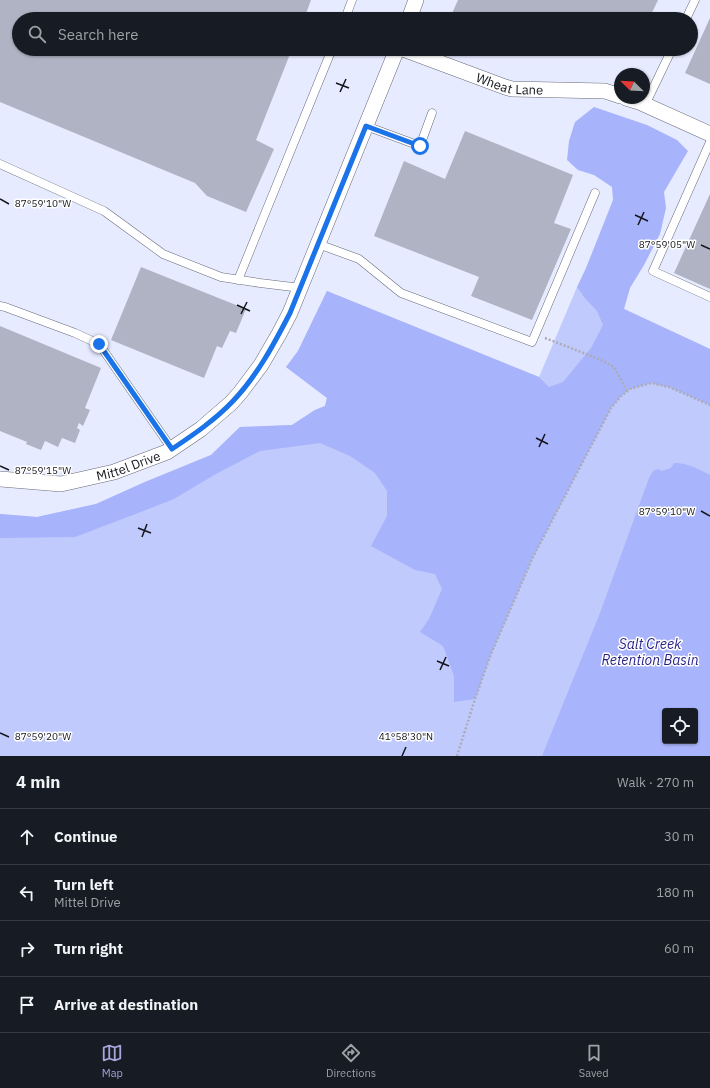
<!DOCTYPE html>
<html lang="en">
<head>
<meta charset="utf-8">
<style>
	body { margin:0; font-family:"IBM Plex Sans",sans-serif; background:#242831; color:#f1f3f6 }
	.controls { position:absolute; right:12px; bottom:12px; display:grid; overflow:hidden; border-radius:4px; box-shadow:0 1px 3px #0004 }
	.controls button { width:36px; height:36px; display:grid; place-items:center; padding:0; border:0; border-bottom:1px solid #363941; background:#171b24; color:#f1f3f6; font:20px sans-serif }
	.compass { position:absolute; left:614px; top:68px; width:36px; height:36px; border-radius:50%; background:#171b24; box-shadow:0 1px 3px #0004; rotate:294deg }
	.stop { position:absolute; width:12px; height:12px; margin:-9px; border:3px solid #1a73e8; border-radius:50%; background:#fff }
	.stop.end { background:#1a73e8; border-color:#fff; box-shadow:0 1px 4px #0008 }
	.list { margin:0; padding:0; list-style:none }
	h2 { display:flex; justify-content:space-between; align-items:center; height:52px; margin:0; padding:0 16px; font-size:17px }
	h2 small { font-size:13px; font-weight:400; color:#9ea1a6 }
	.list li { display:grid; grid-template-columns:26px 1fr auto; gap:12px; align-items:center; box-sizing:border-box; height:56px; padding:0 16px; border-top:1px solid #363941 }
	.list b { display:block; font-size:15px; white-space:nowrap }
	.list p { margin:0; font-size:13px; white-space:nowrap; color:#9ea1a6 }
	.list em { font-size:13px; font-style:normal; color:#9ea1a6 }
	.icon { flex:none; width:22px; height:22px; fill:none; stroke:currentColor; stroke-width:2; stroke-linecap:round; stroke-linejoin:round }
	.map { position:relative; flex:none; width:710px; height:756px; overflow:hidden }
	.search { position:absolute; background:#171b24; box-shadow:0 1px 3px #0004; left:12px; right:12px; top:12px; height:44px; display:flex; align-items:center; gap:10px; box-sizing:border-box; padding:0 14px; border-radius:22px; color:#9ea1a6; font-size:15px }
	.sheet { height:276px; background:#171b24 }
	nav { display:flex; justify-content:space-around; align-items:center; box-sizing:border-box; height:56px; border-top:1px solid #363941; background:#171b24; font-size:11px; color:#9ea1a6 }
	nav a { display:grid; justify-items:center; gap:2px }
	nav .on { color:#a4a6dc }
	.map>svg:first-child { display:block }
	.built { fill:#e7ebff; fill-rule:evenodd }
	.green { fill:#c1cafd; fill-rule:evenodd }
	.forest { fill:#a7b3fb }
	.water { fill:#a8b4fc; fill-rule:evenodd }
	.building { fill:#afb3c3 }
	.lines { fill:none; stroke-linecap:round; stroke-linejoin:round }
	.lane-casing { stroke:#686b7a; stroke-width:9 }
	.street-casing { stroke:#686b7a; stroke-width:16 }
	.path { stroke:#abacb5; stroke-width:2.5; stroke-dasharray:2 2; stroke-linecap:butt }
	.lane { stroke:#fff; stroke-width:8 }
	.street { stroke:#fff; stroke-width:15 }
	.route { stroke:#1a73e8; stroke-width:5 }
	.ticks { fill:none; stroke:#14151b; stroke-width:1.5 }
	.labels { text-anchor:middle; stroke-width:3; stroke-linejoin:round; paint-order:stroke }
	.street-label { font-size:13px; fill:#14151b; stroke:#fff }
	.water-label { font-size:14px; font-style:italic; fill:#261e83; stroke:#fff }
	.ticks-label { font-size:10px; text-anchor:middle; fill:#14151b; stroke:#fff; stroke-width:3; stroke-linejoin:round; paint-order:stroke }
</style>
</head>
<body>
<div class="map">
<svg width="710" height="756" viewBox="0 0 710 756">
	<rect width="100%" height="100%" fill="#f2f4fe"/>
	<path class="built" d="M0,0h710v349l-133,-62 -38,90 -211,-86 -30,60 -12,16 41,31 -2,8 -10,4 -23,15 -52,2 -29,28 -66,27 -49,22 -59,13 -37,-3zM19,19h672v30h-672zM620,74h24v24h-24z"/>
	<path class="green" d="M577,287l133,62v407h-710v-242l37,3 59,-13 49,-22 66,-27 29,-28 52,-2 23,-15 10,-4 2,-8 -41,-31 12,-16 29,-60 212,86zM665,711h30v30h-30z"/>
	<path class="forest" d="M594,107l53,18 30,15 11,11 -24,41 2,16 -6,26 -16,31 -14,23 -6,21 86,40v56l-41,-18 -18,-4 -21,6 -9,7 -10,12 -78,149 -42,97 -16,45 -21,3v-26l-11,-30 -23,-14 9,-13 13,-30 -7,-15 -20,-4 -44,-24 16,-30v-25l-12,-18 -25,-17 -30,-13 -60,8 -46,24 -40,24 -41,16 -58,22 -75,1v-24l37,3 59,-13 49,-22 66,-27 29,-28 52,-2 23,-15 10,-4 2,-8 -41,-31 12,-16 29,-60 212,86 10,10 14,-5 28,-34 12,-23 -6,-14 -13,-14 -7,-10 9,-19 27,-68 -1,-13 -18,-12 -16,-5 -11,-10 2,-19 6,-19z"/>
	<path class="water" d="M674,463c14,0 24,6 36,12v281h-168l58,-143 49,-135 4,-7 5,-2 4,2 9,-3zM665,711h30v30h-30z"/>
	<path class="building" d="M0,0h311l-7,19h-285v30h273l-36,91 18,9 -28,63 -39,-16 -12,-13 -195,-81z
		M458,0h200l-9,19h-196l-3,-1z
		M710,18v66l-25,-11z
		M465,131l108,44 -19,48 17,6 -39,91 -61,-24 8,-19 -105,-41 30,-75 41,18z
		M710,194v95l-36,-16z
		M141,267l105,42 -10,24 -6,-2 -8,17 -5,-2 -13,32 -93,-38z
		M0,326l101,42 -16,40 5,2 -7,16 -4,-3 -2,5 3,2 -5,13 -13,-5 -4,9 -13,-6 -4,9 -15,-6 1,-2 -27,-11z"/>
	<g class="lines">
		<defs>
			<path id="lane" d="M345,19l7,-19
				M686,19l9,-19
				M645,105l27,-56
				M366,126l54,20 12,-33
				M710,142l-57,129 57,26
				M0,164l104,47 59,43 58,23 39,6 41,5
				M318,244l41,15 42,34 131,49 63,-149
				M238,280l94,-231
				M0,306l5,1 70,26 24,11 73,105"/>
			<g id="street">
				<path d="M409,19l7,-19"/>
				<path id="s1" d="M403,49l102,38 7,2 93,2 15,5"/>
				<path d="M626,98l13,4 71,32"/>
				<path id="s2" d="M0,479l61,5 53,-12 53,-20 34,-23 30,-26 9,-10 21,-28 18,-31 11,-21 107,-264"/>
			</g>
		</defs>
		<use href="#lane" class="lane-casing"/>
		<use href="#street" class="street-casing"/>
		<path class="path" d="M545,338l54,21 15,8 13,24
			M457,756l18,-57 16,-45 42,-97 78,-149 10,-12 9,-7 21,-6 18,4 41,18"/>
		<use href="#lane" class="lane"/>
		<use href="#street" class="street"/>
	</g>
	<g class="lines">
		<path class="route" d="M99,344l73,105c21,-14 43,-29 61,-48 24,-25 41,-57 57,-88l76,-187 54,20"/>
	</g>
	<path class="ticks" d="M336,83l13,5M340,92l6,-13M0,199l9,5M635,215l13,6M638,225l6,-13M701,245l9,4M237,305l13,6M241,314l6,-12M536,438l12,6M539,447l6,-13M0,466l9,4M701,511l9,5M138,528l13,5M142,537l5,-13M437,661l12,5M440,670l6,-13M0,733l9,4M402,756l4,-9"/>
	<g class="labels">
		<g class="street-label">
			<text dy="5" stroke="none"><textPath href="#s1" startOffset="113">Wheat Lane</textPath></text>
			<text dy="5" stroke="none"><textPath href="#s2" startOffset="131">Mittel Drive</textPath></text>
		</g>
		<g class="water-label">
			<text x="650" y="649">Salt Creek<tspan x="650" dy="16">Retention Basin</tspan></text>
		</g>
	</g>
	<g class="ticks-label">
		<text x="43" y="207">87°59'10"W</text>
		<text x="667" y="248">87°59'05"W</text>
		<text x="43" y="474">87°59'15"W</text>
		<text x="667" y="515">87°59'10"W</text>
		<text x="406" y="740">41°58'30"N</text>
		<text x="43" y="740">87°59'20"W</text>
	</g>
</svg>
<div class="controls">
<button><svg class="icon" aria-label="locate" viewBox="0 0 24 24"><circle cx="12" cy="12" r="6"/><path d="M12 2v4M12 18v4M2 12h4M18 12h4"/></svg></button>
</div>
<svg class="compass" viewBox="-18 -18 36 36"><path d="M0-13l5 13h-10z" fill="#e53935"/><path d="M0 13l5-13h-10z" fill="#9ea1a6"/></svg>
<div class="stop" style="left:420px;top:146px"></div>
<div class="stop end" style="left:99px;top:344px"></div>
<div class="search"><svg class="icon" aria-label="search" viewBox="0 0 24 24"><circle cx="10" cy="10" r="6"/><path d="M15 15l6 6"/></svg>Search here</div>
</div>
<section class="sheet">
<h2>4 min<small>Walk · 270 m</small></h2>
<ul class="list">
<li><svg class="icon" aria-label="ahead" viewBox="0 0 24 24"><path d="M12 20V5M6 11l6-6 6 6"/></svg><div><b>Continue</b></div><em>30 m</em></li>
<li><svg class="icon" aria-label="left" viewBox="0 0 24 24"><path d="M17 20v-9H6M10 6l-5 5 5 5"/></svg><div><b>Turn left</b><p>Mittel Drive</p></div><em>180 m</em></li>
<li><svg class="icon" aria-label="right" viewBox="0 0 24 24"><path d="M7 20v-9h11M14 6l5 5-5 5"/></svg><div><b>Turn right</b></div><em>60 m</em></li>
<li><svg class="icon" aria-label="arrive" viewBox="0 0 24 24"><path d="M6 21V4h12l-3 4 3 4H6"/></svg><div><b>Arrive at destination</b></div></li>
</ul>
</section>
<nav>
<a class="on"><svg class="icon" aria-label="map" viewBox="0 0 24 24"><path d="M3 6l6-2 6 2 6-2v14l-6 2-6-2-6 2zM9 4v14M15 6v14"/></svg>Map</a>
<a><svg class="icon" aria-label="directions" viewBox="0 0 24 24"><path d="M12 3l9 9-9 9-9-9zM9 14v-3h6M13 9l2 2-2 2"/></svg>Directions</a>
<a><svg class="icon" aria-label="saved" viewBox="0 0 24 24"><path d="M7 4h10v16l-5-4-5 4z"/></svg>Saved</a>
</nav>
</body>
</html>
